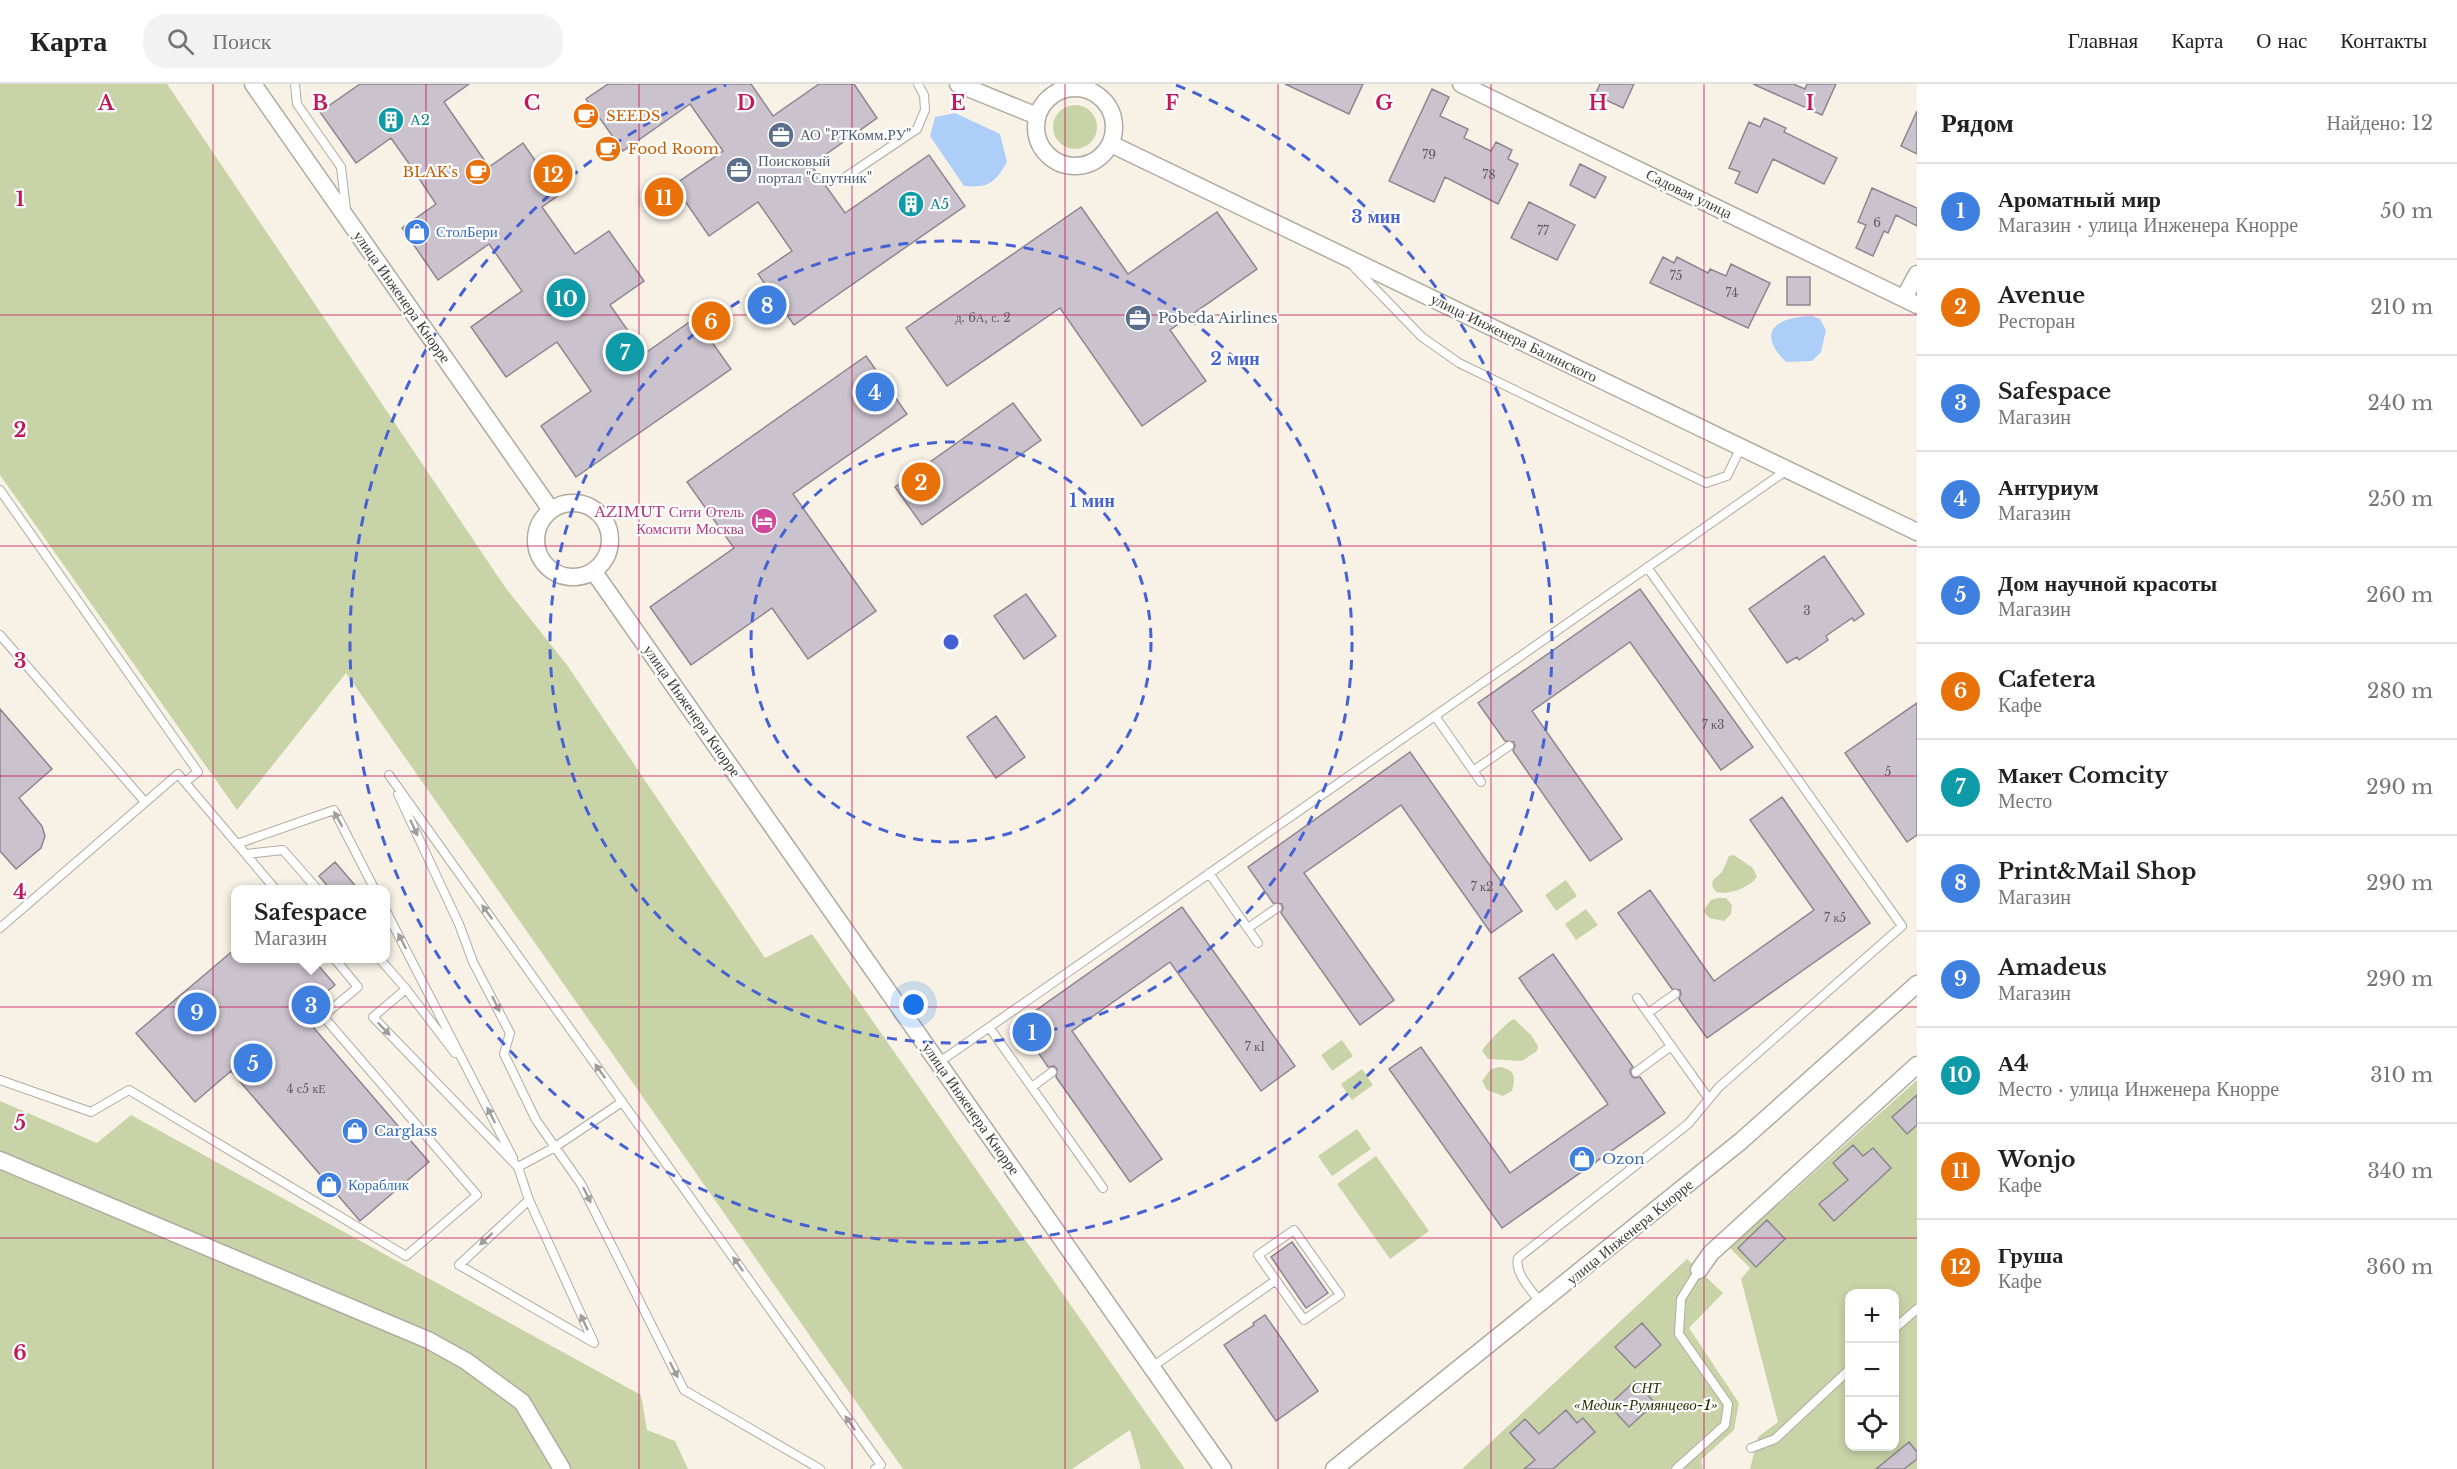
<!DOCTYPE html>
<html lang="ru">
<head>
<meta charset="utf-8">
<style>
	body { margin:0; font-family:"Libre Baskerville",serif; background:#f2f2f2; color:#222 }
	.controls { position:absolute; right:18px; bottom:18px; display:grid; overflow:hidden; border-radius:12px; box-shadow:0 3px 9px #0003 }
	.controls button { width:54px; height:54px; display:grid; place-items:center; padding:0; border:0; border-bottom:2px solid #e0e0e0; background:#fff; color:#222; font:30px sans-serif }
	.you { position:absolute; left:914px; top:921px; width:21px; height:21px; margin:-15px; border:4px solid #fff; border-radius:50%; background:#1a73e8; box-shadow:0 0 0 9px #1a73e833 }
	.badge { display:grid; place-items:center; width:39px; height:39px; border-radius:50%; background:#7c3aed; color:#fff; font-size:20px; font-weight:700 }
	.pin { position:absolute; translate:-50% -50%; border:3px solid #fff; box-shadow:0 2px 6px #0006 }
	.popup { position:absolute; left:231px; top:801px; width:159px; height:78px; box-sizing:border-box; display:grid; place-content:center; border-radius:12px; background:#fff; filter:drop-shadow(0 2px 4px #0005); font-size:20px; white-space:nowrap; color:#767676 }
	.popup b { font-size:22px; color:#222 }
	.popup::after { content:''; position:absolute; left:50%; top:100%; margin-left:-12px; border:12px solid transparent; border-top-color:#fff }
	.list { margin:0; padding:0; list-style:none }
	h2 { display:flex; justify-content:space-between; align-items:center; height:78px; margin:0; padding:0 24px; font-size:26px }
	h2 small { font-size:20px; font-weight:400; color:#767676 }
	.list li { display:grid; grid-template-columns:39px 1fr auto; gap:18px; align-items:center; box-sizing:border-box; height:96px; padding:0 24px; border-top:2px solid #e0e0e0 }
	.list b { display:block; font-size:22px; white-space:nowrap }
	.list p { margin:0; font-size:20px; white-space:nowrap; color:#767676 }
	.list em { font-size:20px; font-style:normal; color:#767676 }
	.icon { flex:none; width:33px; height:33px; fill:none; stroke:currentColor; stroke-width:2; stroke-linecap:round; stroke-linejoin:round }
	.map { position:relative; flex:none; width:1917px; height:1385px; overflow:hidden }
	header { display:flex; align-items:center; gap:36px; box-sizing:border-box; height:84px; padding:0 30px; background:#fff; border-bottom:2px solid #e0e0e0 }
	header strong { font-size:28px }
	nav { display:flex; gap:33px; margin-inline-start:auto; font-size:21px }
	.search { width:420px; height:54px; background:#f2f2f2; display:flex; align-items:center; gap:15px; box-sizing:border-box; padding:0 21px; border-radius:24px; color:#767676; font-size:22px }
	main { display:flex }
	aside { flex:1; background:#fff }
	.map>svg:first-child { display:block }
	.green { fill:#c8d4a7; fill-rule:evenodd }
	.water { fill:#adcef9 }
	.building { fill:#cac2cc; stroke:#8d858f; stroke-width:1.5 }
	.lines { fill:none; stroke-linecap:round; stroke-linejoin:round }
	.service-casing { stroke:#b0aba0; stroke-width:10 }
	.minor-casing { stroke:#b0aba0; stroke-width:19 }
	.service { stroke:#fff; stroke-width:8 }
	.minor { stroke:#fff; stroke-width:16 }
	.oneway { fill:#9f9e9c }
	.grid { fill:none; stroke:#c2185b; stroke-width:1.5; stroke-opacity:0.55 }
	.ring { fill:none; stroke:#4661d4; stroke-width:3; stroke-dasharray:10 8 }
	.labels { text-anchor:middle; stroke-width:4.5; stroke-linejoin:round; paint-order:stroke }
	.number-label { font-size:12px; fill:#625e5d }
	.food-label { font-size:15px; fill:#c56008; stroke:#fff; text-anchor:start }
	.culture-label { font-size:15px; fill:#0d838f; stroke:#fff; text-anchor:start }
	.service-label { font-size:15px; fill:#4e5e75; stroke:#fff; text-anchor:start }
	.street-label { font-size:15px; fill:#3f3d38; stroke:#fff }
	.shop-label { font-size:15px; fill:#366cbe; stroke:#fff; text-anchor:start }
	.hotel-label { font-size:15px; fill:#b23c85; stroke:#fff; text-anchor:end }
	.park-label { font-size:15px; font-style:italic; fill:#273000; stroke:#fff }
	.grid-label { font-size:20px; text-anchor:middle; font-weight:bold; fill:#c2185b; stroke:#fff; stroke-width:4.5; stroke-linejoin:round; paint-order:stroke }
	.centre { fill:#4661d4; stroke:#fff; stroke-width:3 }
	.ring-label { font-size:18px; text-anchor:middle; font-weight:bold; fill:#4661d4; stroke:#fff; stroke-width:4.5; stroke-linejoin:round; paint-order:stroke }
</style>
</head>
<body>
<header>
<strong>Карта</strong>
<div class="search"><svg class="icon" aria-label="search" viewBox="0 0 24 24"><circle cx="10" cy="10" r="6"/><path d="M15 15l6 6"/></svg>Поиск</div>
<nav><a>Главная</a><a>Карта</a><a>О нас</a><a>Контакты</a></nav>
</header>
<main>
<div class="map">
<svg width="1917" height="1385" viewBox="0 0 1917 1385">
	<rect width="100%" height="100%" fill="#f8f2e6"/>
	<path class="green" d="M0,0h167l338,503 62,78 198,293 47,-24 373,535h-44l-11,-39 -58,39h-169l-557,-796 -109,137 -237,-335z
		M1053 43a22 22 0 1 1 44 0a22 22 0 1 1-44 0Z
		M1734,771l19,13 4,9c-8,11 -28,18 -41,15l-4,-6 1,-6 9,-8 7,-16z
		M1566,796l11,16 -21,15 -11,-16z
		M1718,814h8l6,7 -1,9 -7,7 -15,-3 -6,-7 8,-11z
		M1586,825l12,16 -22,15 -11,-16z
		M1514,935l17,16 7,11 -1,5 -15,10 -34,-2 -6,-8c2,-5 27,-31 32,-32z
		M1342,956l11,16 -21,15 -11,-16z
		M1500,983c15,2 16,11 12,24l-9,5 -16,-6 -5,-9 9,-12z
		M1362,985l11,16 -21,15 -11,-16z
		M1917,996v389h-167l8,-32 20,-15 -37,-143 9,-11 -20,-20zM1850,1210h44v152h-44z
		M0,1017l97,42 34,-28 510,280 6,35 28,11 13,28h-688z
		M1357,1045l14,20 -39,27 -14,-20z
		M1376,1072l53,75 -39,28 -53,-75z
		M1687,1175l36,34 -34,35 50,75 -5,27 -33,30 2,9h-241z"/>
	<path class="water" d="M955,29l45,21 7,28c-12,21 -18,26 -43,24l-34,-50 5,-19z
		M1812,232l8,3 6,11 -5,22 -9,9 -26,1c-31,-31 -9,-45 26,-46z"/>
	<path class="building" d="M360,0h109l-25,18 45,65 34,-24 36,52 -17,12 33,47 34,-23 35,50 -34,24 34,49 51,-36 36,51 -155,108 -35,-51 50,-35 -34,-49 -51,35 -35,-50 51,-36 -33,-47 -51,36 -36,-52 34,-24 -26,-39 -19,-27 -35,25 -36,-51z
		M608,0h143l22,32 46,-32h35l23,34 -66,47 34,48 84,-58 36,51 -171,119 -36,-51 34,-23 -34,-49 -49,34 -35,-51 49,-34 -33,-47 -67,47 -37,-52z
		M1285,0h78l-14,30z
		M1600,0h34l-11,24 -28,-13z
		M1753,0h40l12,5 2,-5h29l-14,31z
		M1432,5l17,8 -9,19 28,13 -4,9 27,13 5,-9 16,8 -4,9 10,5 -20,40 -53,-27 -11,25 -45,-21z
		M1917,27v43l-16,-8z
		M1764,34l22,10 -2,4 53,26 -13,26 -51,-25 -16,34 -22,-10 5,-11 -11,-4 20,-46 11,5z
		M1580,80l26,13 -11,21 -25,-13z
		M1872,104l45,20v18l-21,-11 -8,18 -4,-2 -11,25 -17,-8 10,-23 -8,-3z
		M1529,118l46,23 -18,35 -46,-22z
		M1081,123l47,67 89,-62 40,57 -87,61 36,51 -64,45 -82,-118 -113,78 -41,-58z
		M1663,173l11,6 3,-6 31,16 2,-4 16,7 5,-12 39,19 -22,45 -98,-45z
		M1787,193h23v28h-23z
		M866,272l41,58 -114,80 83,117 -68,48 -36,-51 -81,57 -41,-58 84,-59 -47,-66z
		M1013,319l28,37 -119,85 -27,-38z
		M1824,472l40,58 -10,7 -2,-3 -26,18 2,4 -29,20 -2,-3 -10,6 -38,-54z
		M1640,505l113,158 -32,23 -91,-128 -98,69 90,128 -32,22 -77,-110 2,-5 -1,-4 -9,-1 -27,-38z
		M1026,510l30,42 -32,23 -30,-43z
		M1917,619v132l-10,7 -62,-89z
		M0,625l52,60 -33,29 23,28 3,10 -4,12 -25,21 -16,-18z
		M996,632l29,41 -29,21 -29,-41z
		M1410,668l112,159 -31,22 -90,-128 -97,68 90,127 -34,25 -79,-112 2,-5 -1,-4 -9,-1 -25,-36z
		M1782,713l88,126 -163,115 -28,-39 2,-5 -1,-4 -8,-1 -54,-76 32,-23 64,91 100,-71 -64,-90z
		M335,778l24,28h-28l-12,-14z
		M1182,823l113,159 -34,25 -91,-129 -98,69 90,128 -32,23 -74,-105 1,-8 -3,-3 -6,1 -30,-44z
		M236,864v10h76l23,27 -34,28 128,149 -69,59 -129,-150 -36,31 -59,-69z
		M1553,870l80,113 -3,3 1,5 3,3 6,-1 25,36 -163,115 -113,-159 32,-22 89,126 98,-69 -89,-126z
		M1917,1011v30l-10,9 -15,-17z
		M1853,1061l10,11 10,-8 18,20 -57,53 -15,-17 29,-24 -15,-17z
		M1767,1136l18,19 -29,28 -18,-19z
		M1292,1158l36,51 -22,15 -35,-51z
		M1265,1231l53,76 -42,30 -52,-76 30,-20 -1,-2z
		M1642,1239l19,22 -26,23 -20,-21z
		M1635,1297l20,22 -26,24 -20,-22z
		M1566,1326l11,13 6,-5 12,14 -42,37h-29l11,-9 -25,-27 15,-14 14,15z
		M1909,1358l8,10v7l-13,10h-28z"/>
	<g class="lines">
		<defs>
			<path id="service" d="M295,0l2,20 44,63 5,43
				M841,96l76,-51 8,-19 -1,-15 -6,-11
				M1354,183l68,70 37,26 247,120 21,-7 14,-29
				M0,406l198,282 -13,10
				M0,551l145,167
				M1435,632l46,66
				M1473,687l36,-25
				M389,691l492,690 -6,4
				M398,710l61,130 14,38 37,71 -6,21 32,66 45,64 103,206 136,79
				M237,760l97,-34 41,80
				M246,770l37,-4 35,40
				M1209,789l49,70
				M386,827l127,247
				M0,844l178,-154 98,116
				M1248,844l29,-20
				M379,874l27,31 -33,28 145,150
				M406,905l49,64
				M1637,914l72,101
				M1648,929l27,-19
				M989,943l114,161
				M938,979l849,-593
				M1636,988l35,-26
				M0,996l91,32 38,-22 277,166 71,-61 -154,-179 35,-29 -24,-29
				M1032,1003l20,-15
				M529,1116l-70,65 135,78 -65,-143 -11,-33 37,-20 67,-45
				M1294,1146l46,65 -36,25 -46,-65z
				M1541,1219c-9,-12 -27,-30 -23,-45l170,-134 31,-37 183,-161 -255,-359
				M1894,1245l23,-20
				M1152,1283l124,-87
				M1751,1364l24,-9 75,-70
				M1676,1385l49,-44 3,-21 -49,-70 2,-35 18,-29"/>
			<path id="minor" d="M253,0l298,426
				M958,0l79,32
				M1461,0l456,221
				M1036 43a39 39 0 1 1 78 0a39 39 0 1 1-78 0Z
				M1111,60l806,388
				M1904,214l13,-24
				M536 456a37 37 0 1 1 74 0a37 37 0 1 1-74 0Z
				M594,488l629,897
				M0,1076l428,180 38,21 56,41 40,67
				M1699,1186l12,-17 206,-188
				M1334,1385l407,-328 176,-157"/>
		</defs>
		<use href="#service" class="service-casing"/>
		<use href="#minor" class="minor-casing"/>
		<use href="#service" class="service"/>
		<use href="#minor" class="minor"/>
	</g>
	<defs><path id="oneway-solid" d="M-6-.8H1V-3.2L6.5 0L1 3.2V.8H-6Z" transform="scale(1.5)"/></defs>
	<g class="oneway">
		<use href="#oneway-solid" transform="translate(338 735) rotate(-119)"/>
		<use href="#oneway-solid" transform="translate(414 744) rotate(65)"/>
		<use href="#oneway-solid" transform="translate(487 828) rotate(-126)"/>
		<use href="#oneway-solid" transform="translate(402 857) rotate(-117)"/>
		<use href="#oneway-solid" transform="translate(496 920) rotate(64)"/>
		<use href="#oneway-solid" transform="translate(384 945) rotate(46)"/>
		<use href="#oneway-solid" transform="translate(600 987) rotate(-126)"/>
		<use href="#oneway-solid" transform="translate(491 1031) rotate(-117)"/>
		<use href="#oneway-solid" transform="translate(587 1111) rotate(64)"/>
		<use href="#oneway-solid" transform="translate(486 1155) rotate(137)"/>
		<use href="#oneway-solid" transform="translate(738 1180) rotate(-125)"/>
		<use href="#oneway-solid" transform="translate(584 1238) rotate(-115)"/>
		<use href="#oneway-solid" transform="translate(674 1286) rotate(63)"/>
		<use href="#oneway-solid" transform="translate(850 1339) rotate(-125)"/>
	</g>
	<path class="grid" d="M213,0v1385M426,0v1385M639,0v1385M852,0v1385M1065,0v1385M1278,0v1385M1491,0v1385M1704,0v1385M0,231h1917M0,462h1917M0,692h1917M0,923h1917M0,1154h1917"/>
	<g class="ring">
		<circle cx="951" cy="558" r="200"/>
		<circle cx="951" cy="558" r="401"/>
		<path d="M1176 1A601 601 0 1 1 726 1"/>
	</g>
	<defs>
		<symbol id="cafe-disc" viewBox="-11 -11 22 22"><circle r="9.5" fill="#e8710a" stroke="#fff"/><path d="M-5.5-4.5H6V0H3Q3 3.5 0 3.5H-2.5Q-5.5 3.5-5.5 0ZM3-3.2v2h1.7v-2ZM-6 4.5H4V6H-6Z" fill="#fff"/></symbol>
		<symbol id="building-disc" viewBox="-11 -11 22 22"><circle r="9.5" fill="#0f9aa8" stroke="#fff"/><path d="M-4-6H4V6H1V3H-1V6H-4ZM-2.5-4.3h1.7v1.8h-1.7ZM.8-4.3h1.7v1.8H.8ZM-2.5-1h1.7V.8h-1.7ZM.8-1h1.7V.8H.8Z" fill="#fff"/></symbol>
		<symbol id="office-disc" viewBox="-11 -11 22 22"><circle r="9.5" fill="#5c6f8a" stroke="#fff"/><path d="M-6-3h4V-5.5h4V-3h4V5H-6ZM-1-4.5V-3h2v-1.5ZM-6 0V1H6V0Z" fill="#fff"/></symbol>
		<symbol id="shop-disc" viewBox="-11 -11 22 22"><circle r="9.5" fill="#3f7fe0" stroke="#fff"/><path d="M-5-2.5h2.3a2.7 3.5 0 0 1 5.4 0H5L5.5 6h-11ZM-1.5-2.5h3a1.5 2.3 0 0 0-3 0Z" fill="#fff"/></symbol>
		<symbol id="hotel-disc" viewBox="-11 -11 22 22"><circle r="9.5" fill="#d1479c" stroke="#fff"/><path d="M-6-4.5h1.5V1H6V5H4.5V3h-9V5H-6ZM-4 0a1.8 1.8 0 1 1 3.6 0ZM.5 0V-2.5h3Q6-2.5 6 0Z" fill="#fff"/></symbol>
	</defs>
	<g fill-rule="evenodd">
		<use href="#cafe-disc" x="571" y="17" width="30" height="30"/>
		<use href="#building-disc" x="376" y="21" width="30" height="30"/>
		<use href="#office-disc" x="766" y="36" width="30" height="30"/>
		<use href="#cafe-disc" x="593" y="50" width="30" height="30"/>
		<use href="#office-disc" x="724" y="71" width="30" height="30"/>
		<use href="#cafe-disc" x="463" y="73" width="30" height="30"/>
		<use href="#building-disc" x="896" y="105" width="30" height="30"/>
		<use href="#shop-disc" x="402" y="133" width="30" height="30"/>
		<use href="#office-disc" x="1123" y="219" width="30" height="30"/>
		<use href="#hotel-disc" x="749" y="422" width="30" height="30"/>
		<use href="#shop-disc" x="340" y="1032" width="30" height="30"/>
		<use href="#shop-disc" x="1567" y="1060" width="30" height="30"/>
		<use href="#shop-disc" x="314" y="1086" width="30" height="30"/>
	</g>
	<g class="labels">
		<g class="number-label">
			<text x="1429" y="75">79</text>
			<text x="1489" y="95">78</text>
			<text x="1877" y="143">6</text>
			<text x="1543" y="151">77</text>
			<text x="1676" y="196">75</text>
			<text x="1732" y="213">74</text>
			<text x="983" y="238">д. 6А, с. 2</text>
			<text x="1807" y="531">3</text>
			<text x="1713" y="645">7 к3</text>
			<text x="1888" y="692">5</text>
			<text x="1482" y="807">7 к2</text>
			<text x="1835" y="838">7 к5</text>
			<text x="1255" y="967">7 к1</text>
			<text x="306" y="1009">4 с5 кЕ</text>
		</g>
		<g class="food-label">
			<text x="606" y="37">SEEDS</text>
			<text x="628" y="70">Food Room</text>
			<text x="458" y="93" text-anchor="end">BLAK's</text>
		</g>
		<g class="culture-label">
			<text x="410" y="41">А2</text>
			<text x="930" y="125">А5</text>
		</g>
		<g class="service-label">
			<text x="800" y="56">АО "РТКомм.РУ"</text>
			<text x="758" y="82">Поисковый<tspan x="758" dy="17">портал "Спутник"</tspan></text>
			<text x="1158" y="239">Pobeda Airlines</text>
		</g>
		<g class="street-label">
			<text transform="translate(1689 110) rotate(26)" y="5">Садовая улица</text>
			<text transform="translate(402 213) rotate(55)" y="5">улица Инженера Кнорре</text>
			<text transform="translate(1514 254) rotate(26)" y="5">улица Инженера Балинского</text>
			<text transform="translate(692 627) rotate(55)" y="5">улица Инженера Кнорре</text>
			<text transform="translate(971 1025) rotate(55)" y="5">улица Инженера Кнорре</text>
			<text transform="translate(1630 1148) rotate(-39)" y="5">улица Инженера Кнорре</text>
		</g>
		<g class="shop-label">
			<text x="436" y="153">СтолБери</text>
			<text x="374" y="1052">Carglass</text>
			<text x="1602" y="1080">Ozon</text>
			<text x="348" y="1106">Кораблик</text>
		</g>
		<g class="hotel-label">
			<text x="744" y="433">AZIMUT Сити Отель<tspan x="744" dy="17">Комсити Москва</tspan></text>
		</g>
		<g class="park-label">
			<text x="1646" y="1309">СНТ<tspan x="1646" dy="17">«Медик-Румянцево-1»</tspan></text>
		</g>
	</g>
	<g class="grid-label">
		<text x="106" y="26">A</text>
		<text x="320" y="26">B</text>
		<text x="532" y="26">C</text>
		<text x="746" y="26">D</text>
		<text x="958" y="26">E</text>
		<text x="1172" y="26">F</text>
		<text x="1384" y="26">G</text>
		<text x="1598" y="26">H</text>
		<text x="1810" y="26">I</text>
		<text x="20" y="122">1</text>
		<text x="20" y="353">2</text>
		<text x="20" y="584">3</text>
		<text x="20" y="815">4</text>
		<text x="20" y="1046">5</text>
		<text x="20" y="1276">6</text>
	</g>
	<circle cx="951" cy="558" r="9" class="centre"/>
	<g class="ring-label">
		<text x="1376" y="139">3 мин</text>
		<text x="1235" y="281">2 мин</text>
		<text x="1092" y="423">1 мин</text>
	</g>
</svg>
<div class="controls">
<button>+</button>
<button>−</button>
<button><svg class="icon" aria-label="locate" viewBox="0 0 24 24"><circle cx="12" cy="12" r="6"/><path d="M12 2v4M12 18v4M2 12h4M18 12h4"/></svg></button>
</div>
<div class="you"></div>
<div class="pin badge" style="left:1032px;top:948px;background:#3f7fe0">1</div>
<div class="pin badge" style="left:921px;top:398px;background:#e8710a">2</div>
<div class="pin badge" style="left:311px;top:921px;background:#3f7fe0">3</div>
<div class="popup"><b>Safespace</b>Магазин</div>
<div class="pin badge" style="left:875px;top:308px;background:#3f7fe0">4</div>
<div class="pin badge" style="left:253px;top:979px;background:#3f7fe0">5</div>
<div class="pin badge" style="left:711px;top:237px;background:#e8710a">6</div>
<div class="pin badge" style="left:625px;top:268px;background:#0f9aa8">7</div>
<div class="pin badge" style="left:767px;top:221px;background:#3f7fe0">8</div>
<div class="pin badge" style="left:197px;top:928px;background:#3f7fe0">9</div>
<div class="pin badge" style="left:566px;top:214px;background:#0f9aa8">10</div>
<div class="pin badge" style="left:664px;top:113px;background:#e8710a">11</div>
<div class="pin badge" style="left:553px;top:90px;background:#e8710a">12</div>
</div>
<aside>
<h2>Рядом<small>Найдено: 12</small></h2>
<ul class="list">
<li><span class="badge" style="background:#3f7fe0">1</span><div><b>Ароматный мир</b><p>Магазин · улица Инженера Кнорре</p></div><em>50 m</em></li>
<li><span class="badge" style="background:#e8710a">2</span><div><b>Avenue</b><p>Ресторан</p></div><em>210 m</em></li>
<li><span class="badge" style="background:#3f7fe0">3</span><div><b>Safespace</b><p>Магазин</p></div><em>240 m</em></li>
<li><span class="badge" style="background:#3f7fe0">4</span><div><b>Антуриум</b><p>Магазин</p></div><em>250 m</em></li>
<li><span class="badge" style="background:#3f7fe0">5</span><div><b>Дом научной красоты</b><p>Магазин</p></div><em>260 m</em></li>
<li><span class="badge" style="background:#e8710a">6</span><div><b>Cafetera</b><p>Кафе</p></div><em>280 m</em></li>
<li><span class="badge" style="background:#0f9aa8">7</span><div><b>Макет Comcity</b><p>Место</p></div><em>290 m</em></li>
<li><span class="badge" style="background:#3f7fe0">8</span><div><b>Print&amp;Mail Shop</b><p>Магазин</p></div><em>290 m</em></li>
<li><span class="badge" style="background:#3f7fe0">9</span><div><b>Amadeus</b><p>Магазин</p></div><em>290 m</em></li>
<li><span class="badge" style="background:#0f9aa8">10</span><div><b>А4</b><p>Место · улица Инженера Кнорре</p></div><em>310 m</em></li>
<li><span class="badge" style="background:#e8710a">11</span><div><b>Wonjo</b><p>Кафе</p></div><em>340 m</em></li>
<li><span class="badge" style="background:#e8710a">12</span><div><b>Груша</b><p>Кафе</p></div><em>360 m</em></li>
</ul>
</aside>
</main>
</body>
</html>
